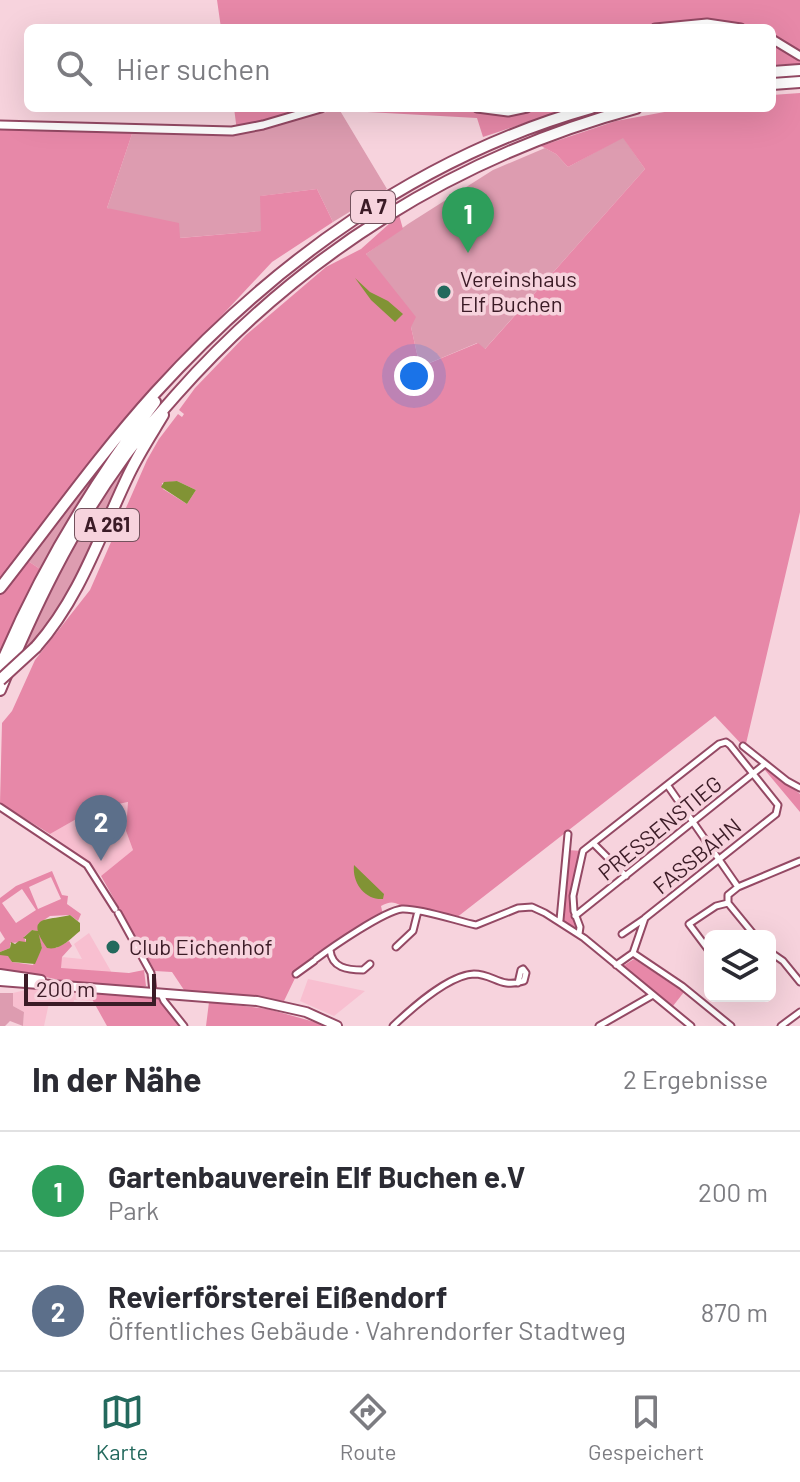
<!DOCTYPE html>
<html lang="de">
<head>
<meta charset="utf-8">
<style>
	body { margin:0; font-family:Barlow,sans-serif; background:#f2f2f3; color:#2b2b33 }
	.controls { position:absolute; right:24px; bottom:24px; display:grid; overflow:hidden; border-radius:12px; box-shadow:0 8px 32px #0002 }
	.controls button { width:72px; height:72px; display:grid; place-items:center; padding:0; border:0; border-bottom:2px solid #e1e1e2; background:#fff; color:#2b2b33; font:40px sans-serif }
	.scale { position:absolute; left:24px; bottom:20px; width:132px; box-sizing:border-box; padding-left:8px; border:4px solid #3b1b26; border-top:0; font-size:22px; line-height:28px; white-space:nowrap; color:#3b1b26; -webkit-text-stroke:6px #f7d3dd; paint-order:stroke }
	.you { position:absolute; left:414px; top:376px; width:28px; height:28px; margin:-20px; border:6px solid #fff; border-radius:50%; background:#1a73e8; box-shadow:0 0 0 12px #1a73e833 }
	.badge { display:grid; place-items:center; width:52px; height:52px; border-radius:50%; background:#23695d; color:#fff; font-size:26px; font-weight:700 }
	.pin { position:absolute; translate:-50% -66px; filter:drop-shadow(0 2px 4px #0008) }
	.pin::after { content:''; position:absolute; top:42px; width:28px; height:24px; background:inherit; clip-path:polygon(0 0,100% 0,50% 100%) }
	.list { margin:0; padding:0; list-style:none }
	h2 { display:flex; justify-content:space-between; align-items:center; height:104px; margin:0; padding:0 32px; font-size:34px }
	h2 small { font-size:26px; font-weight:400; color:#7c7c81 }
	.list li { display:grid; grid-template-columns:52px 1fr auto; gap:24px; align-items:center; box-sizing:border-box; height:120px; padding:0 32px; border-top:2px solid #e1e1e2 }
	.list b { display:block; font-size:30px; white-space:nowrap }
	.list p { margin:0; font-size:26px; white-space:nowrap; color:#7c7c81 }
	.list em { font-size:26px; font-style:normal; color:#7c7c81 }
	.icon { flex:none; width:44px; height:44px; fill:none; stroke:currentColor; stroke-width:2; stroke-linecap:round; stroke-linejoin:round }
	.map { position:relative; flex:none; width:800px; height:1026px; overflow:hidden }
	.search { position:absolute; background:#fff; box-shadow:0 8px 32px #0002; left:24px; right:24px; top:24px; height:88px; display:flex; align-items:center; gap:20px; box-sizing:border-box; padding:0 28px; border-radius:12px; color:#7c7c81; font-size:30px }
	.sheet { height:344px; background:#fff }
	nav { display:flex; justify-content:space-around; align-items:center; box-sizing:border-box; height:112px; border-top:2px solid #e1e1e2; background:#fff; font-size:22px; color:#7c7c81 }
	nav a { display:grid; justify-items:center; gap:4px }
	nav .on { color:#23695d }
	.map>svg:first-child { display:block }
	.built { fill:#f8bfd0 }
	.green { fill:#dd9cb0 }
	.forest { fill:#e788a8; fill-rule:evenodd }
	.water { fill:#819335 }
	.lines { fill:none; stroke-linecap:round; stroke-linejoin:round }
	.minor-casing { stroke:#944964; stroke-width:9 }
	.secondary-casing { stroke:#944964; stroke-width:11 }
	.primary-casing { stroke:#944964; stroke-width:12 }
	.motorway-casing { stroke:#944964; stroke-width:14 }
	.minor { stroke:#fff; stroke-width:5 }
	.secondary { stroke:#fff; stroke-width:7 }
	.primary { stroke:#fff; stroke-width:8 }
	.motorway { stroke:#fff; stroke-width:10 }
	.motorway-bridge-casing { stroke:#944964; stroke-width:14; stroke-linecap:butt }
	.motorway-bridge { stroke:#fff; stroke-width:10 }
	.poi-dot { fill:#23695d; stroke:#f7d3dd; stroke-width:3 }
	.labels { text-anchor:middle; stroke-width:7; stroke-linejoin:round; paint-order:stroke }
	.shield { fill:#f7d3dd; stroke:#73525d; stroke-width:2 }
	.shield-label { font-size:20px; font-weight:bold; fill:#3b1b26 }
	.poi-label { font-size:22px; fill:#3b1b26; stroke:#f7d3dd; text-anchor:start }
	.street-label { font-size:22px; fill:#3b1b26; stroke:#f7d3dd }
</style>
</head>
<body>
<div class="map">
<svg width="800" height="1026" viewBox="0 0 800 1026">
	<rect width="100%" height="100%" fill="#f7d3dd"/>
	<path class="built" d="M129,802l-3,29 7,19 -32,26 -14,-15 -37,-27 44,-25z
		M89,933l23,40 -55,-4 5,-12 20,2 -8,-15z
		M308,979l57,12 -31,25 -34,-15z
		M34,988l54,4 5,9 -19,-1 -1,6 -24,-3 -5,23h-21l1,-14 -11,-6v-13z"/>
	<path class="green" d="M339,109l48,80 -54,33 -16,-33 -56,7 1,35 -83,7 -72,-30 26,-77 97,4z
		M623,137l22,32 -161,181 -7,-7 -57,24 -9,-40 -45,-73 42,-30 85,-54 52,-22 11,6 12,13z
		M138,446c-32,73 -59,153 -118,210 32,-75 71,-144 118,-210z
		M96,470l1,1 -57,98 -12,-8z
		M0,993h13v13l11,6 -1,14 -13,-5 -5,5h-5z"/>
	<path class="forest" d="M217,0h583v64l-28,1v-37h-551z
		M800,93v419l-55,236 -30,-32 -259,202 -55,-12c-8,-5 -12,-4 -20,0l2,9 -86,59 -13,27 -100,-11 -12,-18 -17,-1 -54,-95 32,-26 -7,-19 2,-29 -34,7 -44,25 -50,-31 2,-80 10,-12 23,-51 55,-70 57,-130 12,-21 19,-25 4,3 2,-3 -5,-4 16,-22 51,-53 80,-68 35,-18 38,-34 4,14 -37,25 50,63 -5,10 9,40 58,-24 7,6 160,-180 -22,-31 -55,29 -12,-13 -15,-8 75,-25 70,-13h86v-13zM177,481l19,9 -9,14 -24,-15 -1,-6z
		M234,108h75l-72,23z
		M347,108h223l-87,29 -6,-19 -128,-7z
		M0,129l133,2 -26,77 72,15 1,15 81,-7 -1,-35 57,-7 16,33 -61,40 -158,169 -114,153z
		M28,561l12,8 -40,85v-59z
		M764,769l6,1 30,24v18z
		M567,850l16,1 -10,46 7,30 -4,3 -16,-10z
		M52,871l10,24 6,1 -1,8 14,10 -3,7 -8,-6 -20,1 -12,8 4,16 14,8 13,-7 3,5 -10,11 -1,11 68,5 15,-3 2,16c-38,8 -103,-12 -146,-16v-15h8l4,7 21,3 9,-17 -5,-17 -5,-1 -8,7 2,5 -16,1v5l-10,4v-8l5,-5 -5,-8v-33l16,-12zM51,877l10,22 -23,10 -9,-22zM22,889l14,21 -20,13 -14,-20z
		M634,959l50,33 -11,14 -50,-40z
		M87,990l77,10 20,26h-77z
		M209,1002l59,7 61,17h-123z"/>
	<path class="water" d="M355,278l15,14 18,9 15,13 -8,8 -24,-22z
		M177,481l19,9 -9,14 -26,-17 3,-5z
		M354,865l30,29 -1,5c-18,1 -31,-16 -29,-34z
		M70,915l10,8v8c-10,8 -20,20 -33,17 -24,-34 2,-27 23,-33z
		M32,930l6,1 4,17 -7,16 -23,-2 -4,-6 -8,-1v-3l10,-4 1,-6 4,2 4,-3 7,1v-3l-3,-1z"/>
	<g class="lines">
		<defs>
			<path id="minor" d="M743,746l44,35 13,7
				M668,786l70,101
				M0,807l87,58 28,44
				M593,843l33,33
				M118,913l33,60 2,19
				M575,916l190,-152
				M560,920l8,-86
				M579,934l1,-7 -6,-16 -1,-15 10,-45 136,-107 7,-2 4,3 48,60 -2,9 -131,104 -12,35 -17,12
				M622,934l22,-15
				M755,936l-27,-33v-8l10,-8 62,-26
				M396,947l17,-16 5,-20
				M330,950c2,18 17,20 33,20l7,-6
				M710,952l-21,-28 27,-18 12,-3
				M770,952l13,9 17,21
				M633,953l49,33 49,40
				M316,959c16,-12 68,-48 86,-50 18,-1 55,12 74,16l42,-17 14,-1 13,6 39,25 107,88
				M296,974l18,-13
				M161,994l3,7 20,25
				M393,1026c18,-17 55,-51 81,-52 20,0 26,15 50,7l2,-8 -3,-4 -2,1 -3,13
				M599,1026l54,-31
				M781,1026l19,-14"/>
			<path id="secondary" d="M655,28l52,-5 34,5
				M772,39l28,17
				M477,108l31,4 19,-4
				M0,125l232,6 31,-6 58,-17"/>
			<path id="primary" d="M0,974l41,6
				M0,981l257,20 49,11 31,14"/>
			<path id="motorway" d="M772,72l28,-2
				M772,84l28,-2
				M0,588c51,-65 99,-133 155,-195 118,-130 265,-237 436,-285
				M36,647c45,-51 64,-113 93,-173 10,-21 22,-39 34,-59
				M0,667c40,-96 92,-182 155,-265
				M0,690c33,-80 71,-160 122,-230 16,-23 35,-43 54,-65 124,-140 280,-239 460,-287"/>
		</defs>
		<use href="#minor" class="minor-casing"/>
		<use href="#secondary" class="secondary-casing"/>
		<use href="#primary" class="primary-casing"/>
		<use href="#motorway" class="motorway-casing"/>
		<use href="#minor" class="minor"/>
		<use href="#secondary" class="secondary"/>
		<use href="#primary" class="primary"/>
		<use href="#motorway" class="motorway"/>
		<defs>
			<path id="motorway-bridge" d="M0,680l36,-33"/>
		</defs>
		<use href="#motorway-bridge" class="motorway-bridge-casing"/>
		<use href="#motorway-bridge" class="motorway-bridge"/>
	</g>
	<g class="poi-dot">
		<circle cx="444" cy="292" r="8"/>
		<circle cx="113" cy="947" r="8"/>
	</g>
	<g class="labels">
		<g class="shield">
			<rect x="351" y="191" width="44" height="32" rx="6"/>
			<rect x="75" y="509" width="64" height="32" rx="6"/>
		</g>
		<g class="shield-label">
			<text x="373" y="214">A 7</text>
			<text x="107" y="532">A 261</text>
		</g>
		<g class="poi-label">
			<text x="460" y="287">Vereinshaus<tspan x="460" dy="25">Elf Buchen</tspan></text>
			<text x="129" y="955">Club Eichenhof</text>
		</g>
		<g class="street-label">
			<text transform="translate(660 828) rotate(-39)" y="8">PRESSENSTIEG</text>
			<text transform="translate(697 856) rotate(-39)" y="8">FASSBAHN</text>
		</g>
	</g>
</svg>
<div class="controls">
<button><svg class="icon" aria-label="layers" viewBox="0 0 24 24"><path d="M12 4l9 5-9 5-9-5zM3 14l9 5 9-5"/></svg></button>
</div>
<div class="scale">200 m</div>
<div class="you"></div>
<div class="pin badge" style="left:468px;top:253px;background:#2e9e5b">1</div>
<div class="pin badge" style="left:101px;top:861px;background:#5c6f8a">2</div>
<div class="search"><svg class="icon" aria-label="search" viewBox="0 0 24 24"><circle cx="10" cy="10" r="6"/><path d="M15 15l6 6"/></svg>Hier suchen</div>
</div>
<section class="sheet">
<h2>In der Nähe<small>2 Ergebnisse</small></h2>
<ul class="list">
<li><span class="badge" style="background:#2e9e5b">1</span><div><b>Gartenbauverein Elf Buchen e.V</b><p>Park</p></div><em>200 m</em></li>
<li><span class="badge" style="background:#5c6f8a">2</span><div><b>Revierförsterei Eißendorf</b><p>Öffentliches Gebäude · Vahrendorfer Stadtweg</p></div><em>870 m</em></li>
</ul>
</section>
<nav>
<a class="on"><svg class="icon" aria-label="map" viewBox="0 0 24 24"><path d="M3 6l6-2 6 2 6-2v14l-6 2-6-2-6 2zM9 4v14M15 6v14"/></svg>Karte</a>
<a><svg class="icon" aria-label="directions" viewBox="0 0 24 24"><path d="M12 3l9 9-9 9-9-9zM9 14v-3h6M13 9l2 2-2 2"/></svg>Route</a>
<a><svg class="icon" aria-label="saved" viewBox="0 0 24 24"><path d="M7 4h10v16l-5-4-5 4z"/></svg>Gespeichert</a>
</nav>
</body>
</html>
